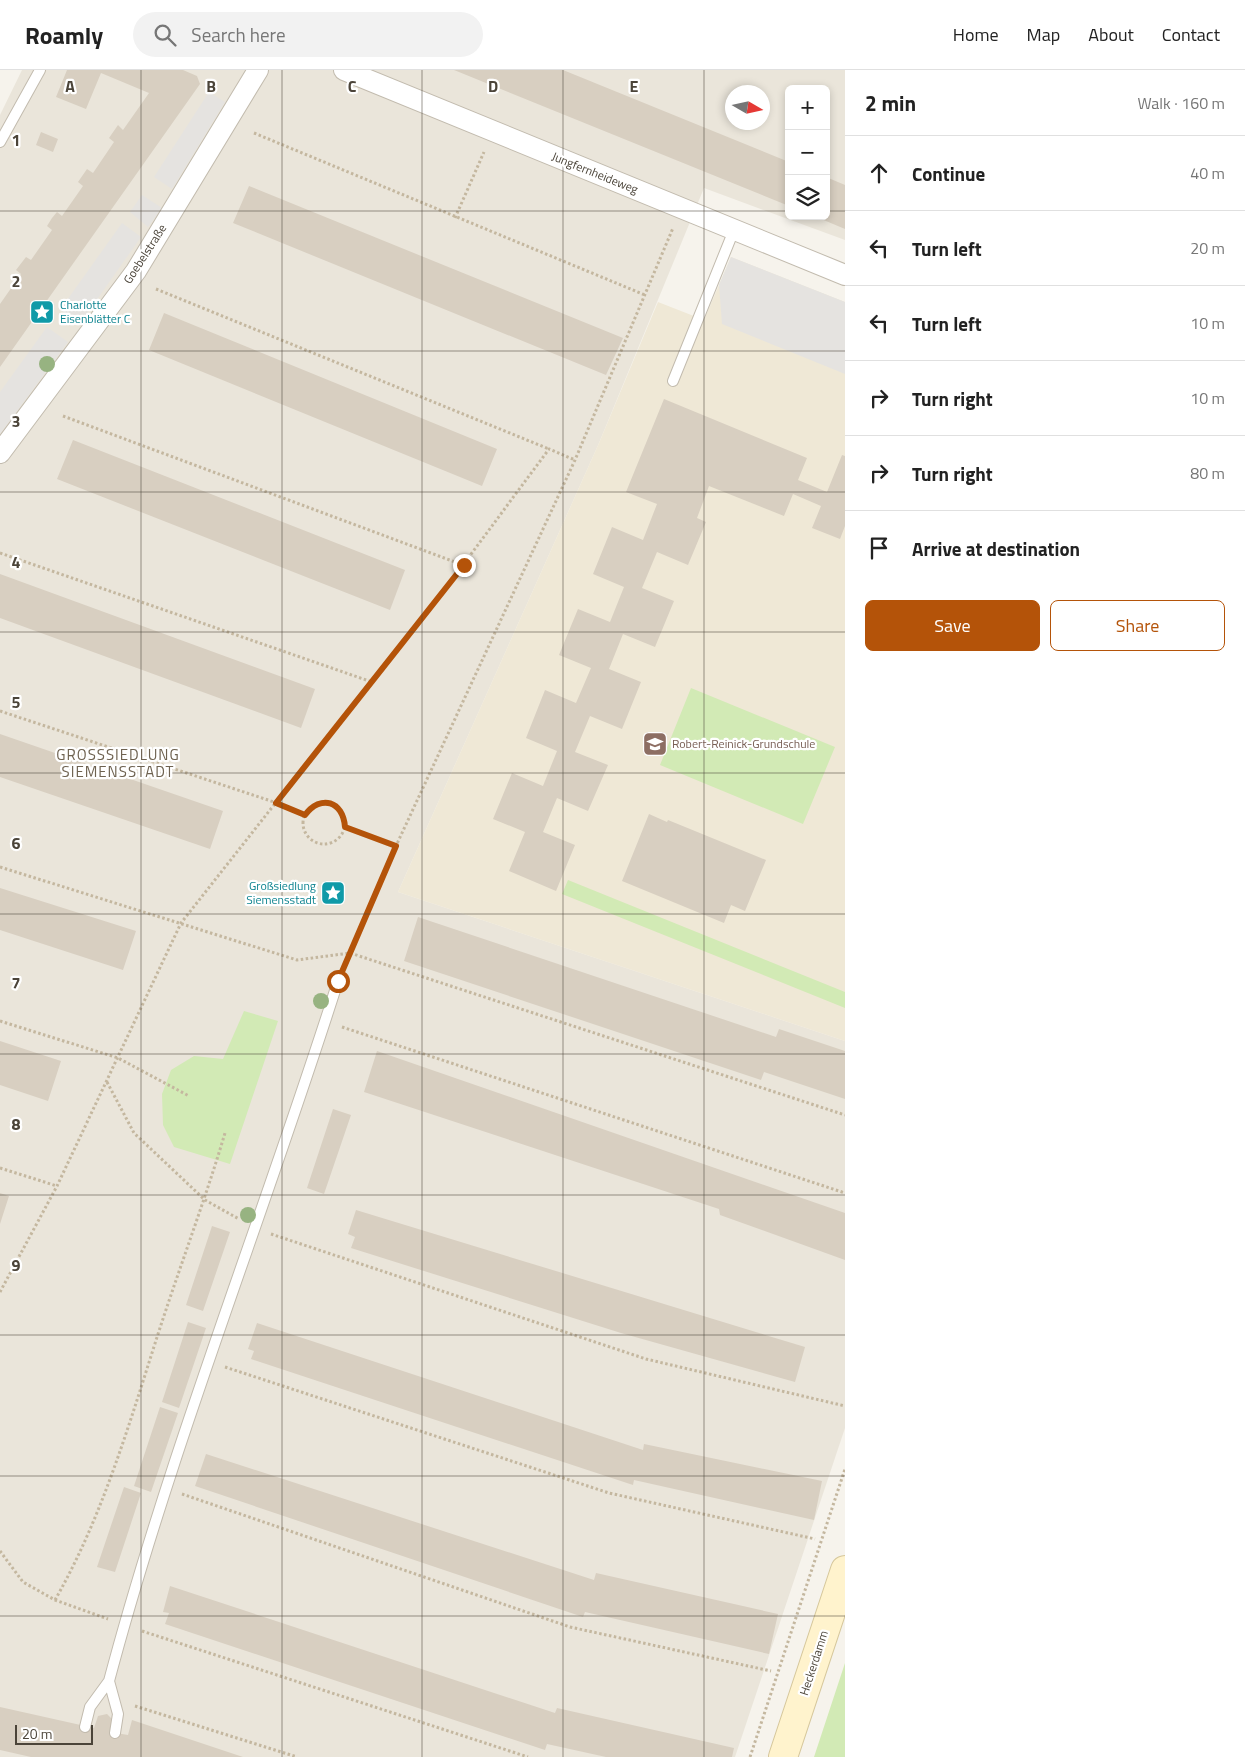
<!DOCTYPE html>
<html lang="en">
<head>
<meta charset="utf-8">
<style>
	body { margin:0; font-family:"Titillium Web",sans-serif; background:#f2f2f2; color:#222 }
	.controls { position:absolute; right:15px; top:15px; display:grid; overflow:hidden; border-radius:8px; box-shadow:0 2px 8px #0003 }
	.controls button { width:45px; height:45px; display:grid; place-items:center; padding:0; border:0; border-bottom:1px solid #e0e0e0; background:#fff; color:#222; font:25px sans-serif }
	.compass { position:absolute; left:725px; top:15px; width:45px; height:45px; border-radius:50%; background:#fff; box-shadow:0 2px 8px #0003; rotate:99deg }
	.scale { position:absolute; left:15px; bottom:12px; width:78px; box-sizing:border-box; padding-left:5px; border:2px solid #4b4439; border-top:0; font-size:14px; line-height:18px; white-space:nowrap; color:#4b4439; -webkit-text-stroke:4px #fff; paint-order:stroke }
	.stop { position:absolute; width:15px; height:15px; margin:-11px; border:4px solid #b45309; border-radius:50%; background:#fff }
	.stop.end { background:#b45309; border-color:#fff; box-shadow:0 1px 5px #0008 }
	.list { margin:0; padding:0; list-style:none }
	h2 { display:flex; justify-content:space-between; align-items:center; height:65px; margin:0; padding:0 20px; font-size:21px }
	h2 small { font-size:16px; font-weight:400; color:#767676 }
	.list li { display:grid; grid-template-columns:32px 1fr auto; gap:15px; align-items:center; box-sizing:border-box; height:75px; padding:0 20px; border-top:1px solid #e0e0e0 }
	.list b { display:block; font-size:19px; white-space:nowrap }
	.list em { font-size:16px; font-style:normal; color:#767676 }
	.actions { display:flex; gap:10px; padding:15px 20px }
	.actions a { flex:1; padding:11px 0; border:1px solid #b45309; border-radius:8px; text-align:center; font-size:18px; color:#b45309 }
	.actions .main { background:#b45309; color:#fff }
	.icon { flex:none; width:28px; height:28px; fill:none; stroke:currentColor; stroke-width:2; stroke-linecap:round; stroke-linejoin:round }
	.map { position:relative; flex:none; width:845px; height:1687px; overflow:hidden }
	header { display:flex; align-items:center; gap:30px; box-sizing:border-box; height:70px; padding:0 25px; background:#fff; border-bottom:1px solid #e0e0e0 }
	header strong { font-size:24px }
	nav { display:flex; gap:28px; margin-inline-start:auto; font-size:18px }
	.search { width:350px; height:45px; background:#f2f2f2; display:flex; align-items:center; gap:12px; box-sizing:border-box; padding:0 18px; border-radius:28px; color:#767676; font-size:19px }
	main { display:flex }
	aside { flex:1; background:#fff }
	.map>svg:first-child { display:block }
	.residential { fill:#eae5da; fill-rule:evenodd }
	.education { fill:#efe8d6 }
	.green { fill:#d2eab5 }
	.parking { fill:#e5e3e0 }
	.building { fill:#d8cfc1 }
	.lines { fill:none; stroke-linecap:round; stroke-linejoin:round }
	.lane-casing { stroke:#c2bbae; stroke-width:12 }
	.street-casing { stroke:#c2bbae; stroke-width:22 }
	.secondary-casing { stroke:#d6c79b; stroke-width:30 }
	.path { stroke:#c4b79f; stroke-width:3; stroke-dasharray:2.5 2.5; stroke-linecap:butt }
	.lane { stroke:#fff; stroke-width:10 }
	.street { stroke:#fff; stroke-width:20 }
	.secondary { stroke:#fff3cd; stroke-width:28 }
	.tree { fill:#97b381 }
	.route { stroke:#b45309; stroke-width:6 }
	.grid { fill:none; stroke:#4b4439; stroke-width:1; stroke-opacity:0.55 }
	.labels { text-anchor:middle; stroke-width:4.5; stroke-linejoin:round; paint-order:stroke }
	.street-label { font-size:12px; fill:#4b4439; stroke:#fff }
	.culture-label { font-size:12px; fill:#0d838f; stroke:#fff; text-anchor:start }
	.education-label { font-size:12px; fill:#785e54; stroke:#fff; text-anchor:start }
	.quarter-label { font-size:15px; letter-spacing:1px; fill:#6e6250; stroke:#fff }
	.grid-label { font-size:16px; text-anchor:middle; font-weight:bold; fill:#4b4439; stroke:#fff; stroke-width:4.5; stroke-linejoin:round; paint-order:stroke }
</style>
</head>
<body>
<header>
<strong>Roamly</strong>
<div class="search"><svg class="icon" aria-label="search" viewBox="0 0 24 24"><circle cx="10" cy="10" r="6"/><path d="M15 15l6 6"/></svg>Search here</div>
<nav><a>Home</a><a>Map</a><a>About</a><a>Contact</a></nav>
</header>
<main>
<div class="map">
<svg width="845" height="1687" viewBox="0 0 845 1687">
	<rect width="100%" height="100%" fill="#f6f3ec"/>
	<path class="residential" d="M22,0h823v170l-141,-52 -105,255 -201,449 447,149v387l-110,329h-735v-1642zM789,19h37v127h-37zM732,22h30v30h-30z"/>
	<path class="education" d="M731,187l114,45v739l-447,-149 201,-449 59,-141 46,18z"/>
	<path class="green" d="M691,618l144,59 -32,77 -143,-59z
		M568,810l277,112v16l-283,-114z
		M244,941l34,10 -48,143 -56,-17 -11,-22 -1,-31 9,-24 23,-14 29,3z
		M845,1593v94h-31z"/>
	<path class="parking" d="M209,22l16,10 -53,87 -18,-12z
		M142,125l20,13 -14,19 -18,-15z
		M122,153l19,14 -62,88 -19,-15z
		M731,187l114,45v72l-123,-50 -3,-39z
		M47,257l21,15 -68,92v-42z"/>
	<path class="building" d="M67,0h116l14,6 3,8 -200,283v-63l21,-30 -5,-4 10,-13 5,3 21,-30 -5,-4 5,-8 5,-6 5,4 21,-30 -5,-4 9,-13 6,4 21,-31 -5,-4 9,-13 5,5 26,-37 -48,-20 -15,36 -30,-12z
		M454,0h109l226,92v44z
		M41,62l17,7 -5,13 -17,-7z
		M826,107l19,8v44l-31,-13h12z
		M249,116l374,152 -17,37 -373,-152z
		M164,243l333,136 -15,37 -333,-136z
		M664,329l143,59 -9,22 29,12 15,-37 3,1v70l-5,13 -28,-11 9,-22 -28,-12 -9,22 -75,-30 -12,32 9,4 -18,43 -31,-13 -15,36 32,13 -19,46 -32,-13 -14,35 32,13 -19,47 -32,-13 -15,36 33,13 -20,46 -31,-13 -14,34 32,13 -19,46 -47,-20 16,-39 -32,-13 19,-46 31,13 14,-35 -31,-13 19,-48 31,13 15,-35 -32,-13 19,-46 32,13 14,-35 -31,-13 19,-47 31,13 14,-36 -31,-12z
		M73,370l332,130 -15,40 -333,-131z
		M0,504l315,115 -14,39 -301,-110z
		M0,664l223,77 -13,38 -210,-72z
		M649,744l18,8 1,-2 98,40 -21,51 -14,-6 -7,18 -102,-42z
		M0,818l136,43 -13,39 -123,-40z
		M418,847l358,120 3,-8 66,22v48l-81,-27 -3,8 -357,-119z
		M0,971l61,20 -13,40 -48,-16z
		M377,981l468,162v47l-125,-45 -1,-6 -355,-117z
		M333,1039l18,6 -27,79 -17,-6z
		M0,1123l9,3 -9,28z
		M356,1140l449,137 -10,35 -174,-49 -270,-85 4,-11 -7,-3z
		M212,1156l18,6 -27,79 -17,-6z
		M188,1252l18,6 -27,80 -17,-6z
		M257,1253l386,127 1,-6 178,37 -8,39 -180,-40 -1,5 -382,-126 3,-8 -6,-2z
		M160,1337l18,6 -27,79 -17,-6z
		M206,1384l388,126 2,-7 182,41 -9,40 -184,-42 -2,5 -388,-131z
		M124,1417l17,6 -26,79 -18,-5z
		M170,1516l385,127 2,-5 177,40 -2,9h-126l-59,-13 -2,6 -380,-126 4,-11 -6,-1z
		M0,1637l94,21 4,-12 9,-2 5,5 -2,13 18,3 4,-15 111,37h-212l-31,-7z"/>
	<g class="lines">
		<defs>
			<path id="lane" d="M0,72l40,-72
				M673,311l61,-151
				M109,1611c63,-237 155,-466 229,-700
				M85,1657l5,-20 19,-26 9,33 -3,19"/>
			<path id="street" d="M344,0l501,205
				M0,383l136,-182 122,-201"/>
			<path id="secondary" d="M783,1687l62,-187"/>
		</defs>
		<use href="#lane" class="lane-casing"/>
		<use href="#street" class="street-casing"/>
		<use href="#secondary" class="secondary-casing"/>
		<path class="path" d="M254,63l391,162
			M455,148l29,-66
			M156,219l393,160
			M63,346l400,149
			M0,483l372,129
			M0,641l277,92 28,12
			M303 753a21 21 0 1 1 42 0a21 21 0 1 1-42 0Z
			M345,757l51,19
			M0,797l297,93 53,-7 495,162
			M344,897l52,-121 179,-386 98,-232
			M0,951l118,37 71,38
			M342,957l503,166
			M107,1012l27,51 71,67 34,19
			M0,1098l57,18
			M271,1164l375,125 199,47
			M0,1222l57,-106 124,-263 282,-358 86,-116 26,11
			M225,1297l384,126 206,46
			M182,1424l388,133 201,44
			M0,1481l23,31 32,18 53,19
			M55,1530c44,-77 70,-162 97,-247 23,-74 51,-146 73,-220
			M142,1561l386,126
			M135,1636l162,51
			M750,1687l95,-288"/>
		<use href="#lane" class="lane"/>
		<use href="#street" class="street"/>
		<use href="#secondary" class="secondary"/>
	</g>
	<g class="tree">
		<circle cx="47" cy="294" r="8"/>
		<circle cx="321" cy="931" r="8"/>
		<circle cx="248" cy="1145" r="8"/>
	</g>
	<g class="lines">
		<path class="route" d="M338,911l58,-135 -51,-19c-2,-26 -24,-33 -40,-12l-29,-12 188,-238"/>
	</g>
	<path class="grid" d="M141,0v1687M282,0v1687M422,0v1687M563,0v1687M704,0v1687M0,141h789M826,141h19M0,281h845M0,422h845M0,562h845M0,703h845M0,844h845M0,984h845M0,1125h845M0,1265h845M0,1406h845M0,1546h845"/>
	<defs>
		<symbol id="sight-square" viewBox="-11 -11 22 22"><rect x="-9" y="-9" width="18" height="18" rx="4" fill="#0f9aa8" stroke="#fff"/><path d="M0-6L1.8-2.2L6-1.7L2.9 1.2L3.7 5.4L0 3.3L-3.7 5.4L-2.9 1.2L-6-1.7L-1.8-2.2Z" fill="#fff"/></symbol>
		<symbol id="school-square" viewBox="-11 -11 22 22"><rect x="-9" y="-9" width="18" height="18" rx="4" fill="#8d6e63" stroke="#fff"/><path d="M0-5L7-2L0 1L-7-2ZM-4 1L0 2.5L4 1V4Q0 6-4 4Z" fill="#fff"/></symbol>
	</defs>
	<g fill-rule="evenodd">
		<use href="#sight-square" x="28" y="228" width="28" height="28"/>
		<use href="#school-square" x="641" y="660" width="28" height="28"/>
		<use href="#sight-square" x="319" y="809" width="28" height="28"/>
	</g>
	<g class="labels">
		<g class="street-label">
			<text transform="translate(595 103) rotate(22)" y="4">Jungfernheideweg</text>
			<text transform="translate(145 184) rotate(-57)" y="4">Goebelstraße</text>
			<text transform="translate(814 1593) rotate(-72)" y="4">Heckerdamm</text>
		</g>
		<g class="culture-label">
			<text x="60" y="239">Charlotte<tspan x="60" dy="14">Eisenblätter C</tspan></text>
			<text x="316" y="820" text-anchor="end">Großsiedlung<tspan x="316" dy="14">Siemensstadt</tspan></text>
		</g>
		<g class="education-label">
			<text x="672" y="678">Robert-Reinick-Grundschule</text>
		</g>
		<g class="quarter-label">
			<text x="118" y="690">GROSSSIEDLUNG<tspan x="118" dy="17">SIEMENSSTADT</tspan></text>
		</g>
	</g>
	<g class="grid-label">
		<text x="70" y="22">A</text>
		<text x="211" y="22">B</text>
		<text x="352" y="22">C</text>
		<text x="493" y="22">D</text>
		<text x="634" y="22">E</text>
		<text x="16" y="76">1</text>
		<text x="16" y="217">2</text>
		<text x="16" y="357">3</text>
		<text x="16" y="498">4</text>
		<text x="16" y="638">5</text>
		<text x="16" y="779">6</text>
		<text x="16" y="919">7</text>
		<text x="16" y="1060">8</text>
		<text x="16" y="1201">9</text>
	</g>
</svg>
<div class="controls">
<button>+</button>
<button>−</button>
<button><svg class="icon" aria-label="layers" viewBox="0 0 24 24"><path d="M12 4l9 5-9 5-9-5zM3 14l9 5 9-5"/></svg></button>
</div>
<svg class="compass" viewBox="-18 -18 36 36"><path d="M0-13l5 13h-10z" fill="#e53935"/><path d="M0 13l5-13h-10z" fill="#767676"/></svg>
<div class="scale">20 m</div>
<div class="stop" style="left:338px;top:911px"></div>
<div class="stop end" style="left:464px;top:495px"></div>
</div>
<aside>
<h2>2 min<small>Walk · 160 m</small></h2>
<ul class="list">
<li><svg class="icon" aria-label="ahead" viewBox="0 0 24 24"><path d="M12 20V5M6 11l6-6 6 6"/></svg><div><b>Continue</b></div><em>40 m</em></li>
<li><svg class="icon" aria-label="left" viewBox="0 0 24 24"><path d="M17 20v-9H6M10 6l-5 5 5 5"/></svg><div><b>Turn left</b></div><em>20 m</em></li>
<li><svg class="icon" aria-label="left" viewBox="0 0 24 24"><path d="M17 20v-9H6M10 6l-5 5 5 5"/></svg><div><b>Turn left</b></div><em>10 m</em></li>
<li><svg class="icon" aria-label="right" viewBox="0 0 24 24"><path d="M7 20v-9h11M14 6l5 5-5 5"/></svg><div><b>Turn right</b></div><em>10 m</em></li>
<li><svg class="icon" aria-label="right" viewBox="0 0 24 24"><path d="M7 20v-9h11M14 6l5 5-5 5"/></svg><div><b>Turn right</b></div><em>80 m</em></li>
<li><svg class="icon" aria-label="arrive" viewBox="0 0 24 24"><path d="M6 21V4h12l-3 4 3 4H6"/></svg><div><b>Arrive at destination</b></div></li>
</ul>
<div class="actions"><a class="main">Save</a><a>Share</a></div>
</aside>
</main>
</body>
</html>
